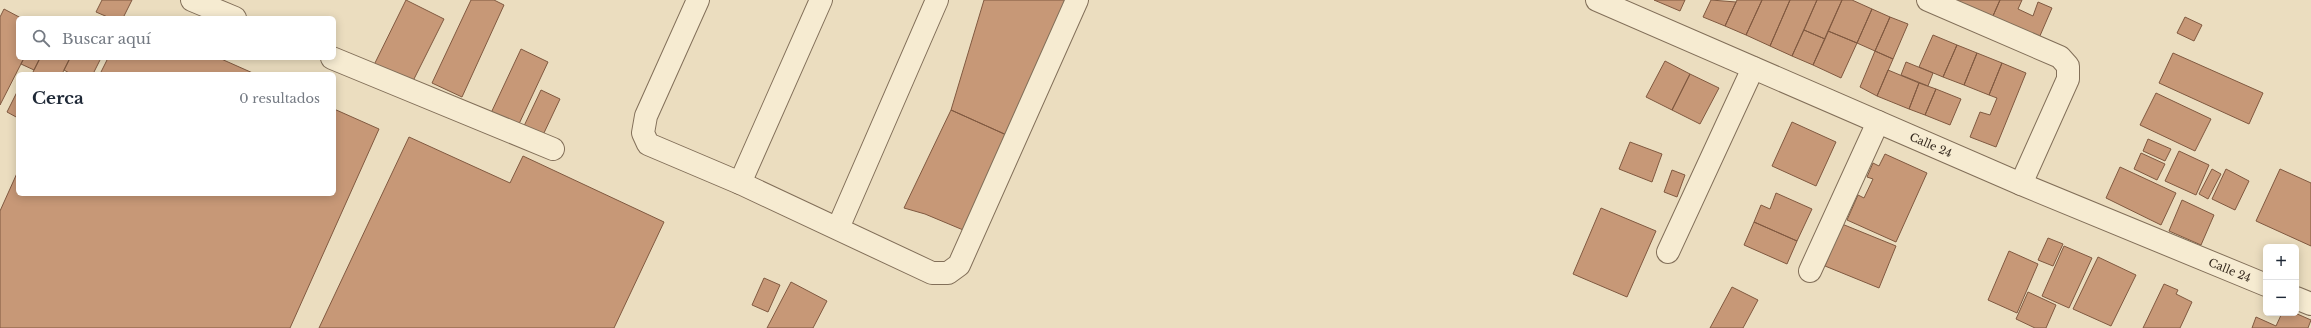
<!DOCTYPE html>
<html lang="es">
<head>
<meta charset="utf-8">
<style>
	body { margin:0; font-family:"Libre Baskerville",serif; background:#f6f6f7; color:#1f2937 }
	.controls { position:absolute; right:12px; bottom:12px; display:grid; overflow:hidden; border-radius:6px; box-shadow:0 2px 10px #0003 }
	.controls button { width:36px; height:36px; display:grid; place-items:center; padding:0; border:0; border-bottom:1px solid #e0e1e3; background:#fff; color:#1f2937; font:20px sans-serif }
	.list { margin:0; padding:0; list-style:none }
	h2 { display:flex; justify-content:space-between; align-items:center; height:52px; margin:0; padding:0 16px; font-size:17px }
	h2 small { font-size:13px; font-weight:400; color:#747a83 }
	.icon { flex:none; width:22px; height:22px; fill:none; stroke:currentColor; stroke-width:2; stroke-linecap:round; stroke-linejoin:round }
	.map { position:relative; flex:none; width:2311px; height:328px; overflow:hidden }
	.search { position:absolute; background:#fff; box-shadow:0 2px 10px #0003; left:16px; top:16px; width:320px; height:44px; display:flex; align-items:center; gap:10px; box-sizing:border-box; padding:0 14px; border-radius:6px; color:#747a83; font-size:15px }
	.panel { position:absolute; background:#fff; box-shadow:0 2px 10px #0003; left:16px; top:72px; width:320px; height:124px; border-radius:6px }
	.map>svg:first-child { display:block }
	.building { fill:#c79877; stroke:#805940 }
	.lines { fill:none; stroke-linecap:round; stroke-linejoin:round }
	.minor-casing { stroke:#826f59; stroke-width:24 }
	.minor { stroke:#f6ebd1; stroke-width:22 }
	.labels { text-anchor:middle; stroke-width:3; stroke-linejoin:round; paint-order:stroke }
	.street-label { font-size:11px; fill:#33271c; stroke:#f3e8ce }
</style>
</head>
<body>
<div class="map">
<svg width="2311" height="328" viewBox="0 0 2311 328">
	<rect width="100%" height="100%" fill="#ebddbf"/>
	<path class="building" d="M102,0h30l-9,18h-13l-14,-6z
		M406,0l38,19 -34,68 -38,-18z
		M471,0h23l10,5 -42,92 -30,-14z
		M984,0h88l-61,137 -60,-27z
		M1654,0h31l-5,11z
		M1711,0l25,2 -11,24 -22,-9z
		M1737,0h25l-16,35 -21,-9z
		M1762,0h28l-20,46 -24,-11z
		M1790,0h27l-25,56 -22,-10z
		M1817,0h25l-17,39 -21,-9z
		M1842,0h10l20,9 -15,34 -29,-12z
		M1948,0h52l-11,25z
		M2000,0h22l-4,9 15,7 5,-14 14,6 -16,37 -47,-20z
		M4,9l17,9h-3v40h6l-24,47v-88z
		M1872,9l18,8 -15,34 -18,-8z
		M1890,17l18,7 -15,35 -18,-8z
		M2185,17l17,8 -8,16 -17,-8z
		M1804,30l21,9 -12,26 -21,-9z
		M1828,31l29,12 -16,35 -28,-13z
		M1933,35l24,10 -14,32 -24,-10z
		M1957,45l20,8 -13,32 -21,-8z
		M521,49l27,13 -30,64 -27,-13z
		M1875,51l18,8 -16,37 -17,-9z
		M1977,53l25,10 -13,32 -25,-10z
		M2173,53l90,40 -14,31 -90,-41z
		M24,58h16l-6,12 -13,-6z
		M40,58h30l-8,16h-30z
		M70,58h31l-8,16h-22l-7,-4z
		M108,58h111l36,16h-155z
		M1665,61l25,13 -18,36 -26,-13z
		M1906,62l27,11 -5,13 -27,-11z
		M2002,63l24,10 -30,74 -26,-10 10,-25 10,3 7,-17 -8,-3z
		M1888,70l31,13 -10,26 -32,-13z
		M1690,74l29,14 -19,36 -28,-14z
		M1919,83l17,6 -11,26 -16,-6z
		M1936,89l25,10 -11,26 -25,-10z
		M18,90v28l-11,-6z
		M541,90l19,9 -17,36 -19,-9z
		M2156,93l55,26 -16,32 -55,-26z
		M334,109l45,20 -89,199h-290v-117l18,-40v23h316z
		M951,110l60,27 -43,95 -43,-18 -21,-6z
		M1792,122l44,20 -20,44 -44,-20z
		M409,137l101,46 13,-27 141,66 -50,106h-295z
		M2148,139l23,10 -6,12 -22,-10z
		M1630,142l32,12 -10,28 -33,-13z
		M2179,151l30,14 -13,30 -31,-14z
		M2141,153l24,11 -8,16 -23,-11z
		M1885,154l42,19 -31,69 -49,-22 11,-25 6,3 9,-19 -6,-2 6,-14 6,3z
		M2120,167l56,26 -15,32 -55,-27z
		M2212,169l9,5 -13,25 -9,-5z
		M2226,169l23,12 -14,29 -23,-11z
		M2280,169l31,14v63l-55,-25z
		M1672,170l13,5 -8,22 -13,-5z
		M1776,193l36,16 -15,32 -43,-19 7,-17 9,4z
		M2182,200l32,15 -13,30 -32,-14z
		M1601,208l55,23 -29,66 -54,-23z
		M1754,222l43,19 -10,23 -43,-19z
		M1842,224l54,22 -17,42 -54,-22z
		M2048,238l15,6 -10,22 -15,-6z
		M2064,246l28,12 -23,50 -27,-12z
		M2009,251l29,13 -21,49 -29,-13z
		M2098,257l38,18 -25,51 -38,-17z
		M764,278l16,7 -12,27 -16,-7z
		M791,282l36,19 -14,27h-46z
		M2164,284l14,6 -2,4 16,8 -12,26h-37z
		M1732,287l26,13 -15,28h-33z
		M2028,292l28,13 -10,23h-11l-19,-9z
		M2282,313h13l16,7 -3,8h-56l4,-11 20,9z"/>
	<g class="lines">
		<defs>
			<g id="minor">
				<path d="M192,0l43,18"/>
				<path d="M698,0l-52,116 -3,17 5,11 92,39 192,90h16l11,-8 118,-265"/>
				<path id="s1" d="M1597,0l424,184 245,101"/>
				<path d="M1928,0l132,57 8,9v13l-47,105"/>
				<path d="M332,58l221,91"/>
				<path d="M740,183l81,-183"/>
				<path d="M838,228l99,-228"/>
				<path d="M1668,252l85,-184"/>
				<path d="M1810,271l68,-149"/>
				<path d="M2296,298l15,6"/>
			</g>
		</defs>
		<use href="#minor" class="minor-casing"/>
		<use href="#minor" class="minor"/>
	</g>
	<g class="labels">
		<g class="street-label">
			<text dy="4" stroke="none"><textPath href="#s1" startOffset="364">Calle 24</textPath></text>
			<text dy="4" stroke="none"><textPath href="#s1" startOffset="688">Calle 24</textPath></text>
		</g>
	</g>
</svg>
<div class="controls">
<button>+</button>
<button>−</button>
</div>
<div class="search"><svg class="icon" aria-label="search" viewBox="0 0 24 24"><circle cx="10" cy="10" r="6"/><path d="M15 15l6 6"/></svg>Buscar aquí</div>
<section class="panel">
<h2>Cerca<small>0 resultados</small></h2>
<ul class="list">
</ul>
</section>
</div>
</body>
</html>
